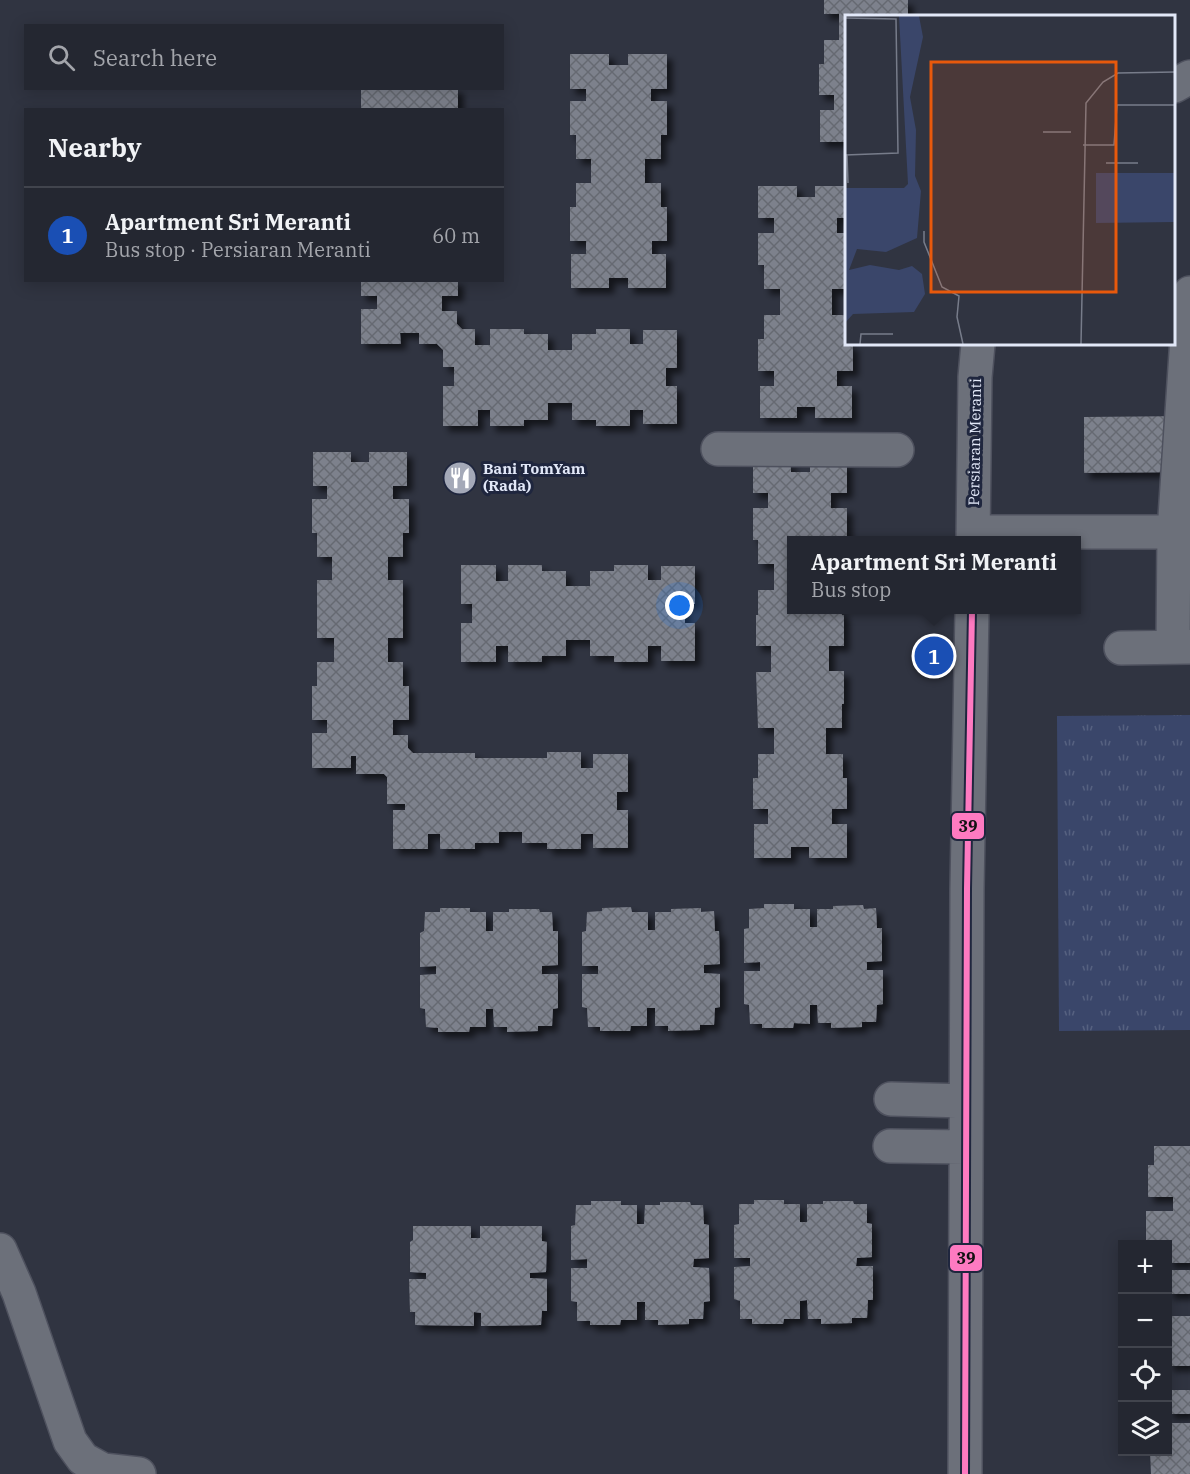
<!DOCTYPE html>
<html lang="en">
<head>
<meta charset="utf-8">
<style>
	body { margin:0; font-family:"IBM Plex Serif",serif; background:#30333d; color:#f1f3f6 }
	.controls { position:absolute; right:18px; bottom:18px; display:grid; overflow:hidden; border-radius:0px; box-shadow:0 3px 15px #0003 }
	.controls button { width:54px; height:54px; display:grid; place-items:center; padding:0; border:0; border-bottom:2px solid #41444d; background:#242731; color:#f1f3f6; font:30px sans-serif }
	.you { position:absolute; left:680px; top:606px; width:21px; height:21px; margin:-15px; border:4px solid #fff; border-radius:50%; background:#1a73e8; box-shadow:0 0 0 9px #1a73e833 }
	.badge { display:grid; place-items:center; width:39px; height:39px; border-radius:50%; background:#a4a9b8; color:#fff; font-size:20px; font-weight:700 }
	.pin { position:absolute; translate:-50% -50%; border:3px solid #fff; box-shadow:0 2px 6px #0006 }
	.popup { position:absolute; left:787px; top:536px; width:294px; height:78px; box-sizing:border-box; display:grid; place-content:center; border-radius:0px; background:#242731; filter:drop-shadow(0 2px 4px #0005); font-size:20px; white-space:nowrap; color:#a3a5ab }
	.popup b { font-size:22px; color:#f1f3f6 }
	.popup::after { content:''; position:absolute; left:50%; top:100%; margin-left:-12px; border:12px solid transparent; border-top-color:#242731 }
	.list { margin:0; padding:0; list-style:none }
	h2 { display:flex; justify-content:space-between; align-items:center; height:78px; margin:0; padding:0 24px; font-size:26px }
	h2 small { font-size:20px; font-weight:400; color:#a3a5ab }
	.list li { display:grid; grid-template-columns:39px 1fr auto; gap:18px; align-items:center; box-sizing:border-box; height:96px; padding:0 24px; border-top:2px solid #41444d }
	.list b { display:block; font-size:22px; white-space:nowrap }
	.list p { margin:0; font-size:20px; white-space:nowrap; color:#a3a5ab }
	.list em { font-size:20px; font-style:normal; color:#a3a5ab }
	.icon { flex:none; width:33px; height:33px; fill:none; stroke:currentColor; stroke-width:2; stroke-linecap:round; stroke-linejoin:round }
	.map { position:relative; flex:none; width:1190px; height:1474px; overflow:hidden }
	.search { position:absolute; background:#242731; box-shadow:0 3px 15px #0003; left:24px; top:24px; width:480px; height:66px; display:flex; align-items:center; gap:15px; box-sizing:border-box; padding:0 21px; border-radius:0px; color:#a3a5ab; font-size:22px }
	.panel { position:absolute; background:#242731; box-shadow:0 3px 15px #0003; left:24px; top:108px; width:480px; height:174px; border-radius:0px }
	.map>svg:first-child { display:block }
	.grass { fill:url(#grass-tufts) }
	.building { fill:url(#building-cross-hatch); filter:url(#shadow) }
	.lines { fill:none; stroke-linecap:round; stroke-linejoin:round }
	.minor-casing { stroke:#4e515e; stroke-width:36 }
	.minor { stroke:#6c707a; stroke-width:33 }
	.bus-1-casing { stroke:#1f263e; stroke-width:10 }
	.bus-1 { stroke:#fe7ac1; stroke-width:6 }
	.labels { text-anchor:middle; stroke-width:6; stroke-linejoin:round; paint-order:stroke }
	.street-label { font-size:15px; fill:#e2e8f8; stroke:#1f263e }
	.poi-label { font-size:15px; font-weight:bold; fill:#e2e8f8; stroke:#1f263e; text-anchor:start }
	.inset-road { fill:none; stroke:#777c8a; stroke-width:1.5 }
	.view { fill:#e8590c; fill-opacity:0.15; stroke:#e8590c; stroke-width:3 }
	.inset-edge { fill:none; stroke:#e2e8f8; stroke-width:3 }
	.line-badge { stroke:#1f263e; stroke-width:2 }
	.pale-badge-label { font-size:16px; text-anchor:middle; font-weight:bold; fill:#111 }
</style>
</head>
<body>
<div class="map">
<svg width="1190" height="1474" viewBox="0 0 1190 1474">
	<defs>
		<pattern id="grass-tufts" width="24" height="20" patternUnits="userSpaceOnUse" patternTransform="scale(1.5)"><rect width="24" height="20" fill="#3a466a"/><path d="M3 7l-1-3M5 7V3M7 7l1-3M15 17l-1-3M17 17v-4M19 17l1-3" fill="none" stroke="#566180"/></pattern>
		<pattern id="building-cross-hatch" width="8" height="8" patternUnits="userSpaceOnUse" patternTransform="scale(1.5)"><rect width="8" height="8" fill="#7d818c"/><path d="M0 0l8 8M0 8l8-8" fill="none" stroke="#666972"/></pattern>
		<filter id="shadow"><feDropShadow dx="5.5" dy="5.5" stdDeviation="3" flood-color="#0009"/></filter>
	</defs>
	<rect width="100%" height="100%" fill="#303441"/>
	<path class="grass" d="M1190,715v315l-131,1 -2,-315z"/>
	<path class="building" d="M824,0h84v14h-16v2h-46v126h-26v-32h14v-15h-15v-31h5v-24h15v-26h-15z
		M570,54h39v11h19v-11h39v35h-16v12h16v34h-6v24h-16v24h16v24h6v34h-15v13h14v34h-38v-10h-19v10h-38v-34h15v-13h-16v-34h6v-24h15v-24h-15v-24h-6v-34h16v-12h-16z
		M361,88h97v21h-97z
		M758,186h39v11h18v-11h31v32h-9v15h9v56h-14v26h14v29h7v27h-16v15h15v32h-37v-11h-18v11h-37v-32h14v-15h-16v-32h6v-24h16v-26h-16v-24h-6v-32h16v-15h-16z
		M361,280h97v16h-16v15h15v13l5,5h13v16h15v-16h34v5h24v16h24v-16h24v-5h34v15h13v-14h34v38h-11v18h11v38h-34v-14h-13v16h-34v-6h-24v-17h-24v17h-24v6h-34v-16h-12v16h-35v-40h11v-19h-11v-17l-6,-6h-18v-11h-19l1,11h-40v-35h16v-13h-16z
		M1190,416v56l-106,1v-56z
		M313,452h38v10h18v-10h38v34h-14v13h16v34h-6v24h-15v23h15v58h-15v24h15v24h6v34h-16v15h15v13l5,5h62v5h72v-6h34v16h12v-14h35v38h-11v18h11v38h-35v-14h-12v15h-34v-6h-25v-11h-23v11h-24v6h-35v-15h-12v15h-35v-39h12v-6h-18v-27l-3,-3h-28v-18h-5v12h-39v-35h15v-13h-15v-34h5v-24h17v-24h-17v-58h15v-23h-15v-24h-5v-34h15v-13h-14z
		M753,462h38v10h19v-10h37v31h-16v15h16v32h-55v70h50v5h2v31h-15v25h15v33h-2v24h-16v26h17v24h4v31h-15v15h15v34h-38v-11h-18v11h-37v-34h14v-15h-15v-31h5v-24h16v-26h-16l-2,-56h15v-26h-15v-31h2v-25h16v-26h-16v-24h-5v-32h15v-15h-15z
		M461,565h35v16h12v-16h34v6h24v15h24v-15h24v-6h34v15h13v-14h34v38h-10v19h10v38h-34v-15h-13v16h-34v-6h-24v-16h-24v16h-24v6h-34v-16h-12v16h-35v-39h11v-19h-11z
		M764,904h30v5h16v18h7v-18h16v-3l30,-1 1,4 12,-1 1,20h5v33l-15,1v8h16v34l-6,1 -1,17h-14v5l-31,1v-5h-13l-1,-18h-7v19l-16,-1 -1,5h-31v-4h-12l-1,-19 -5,-1v-33h16v-9l-16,1v-34l5,-1v-19l15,-1z
		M631,907l1,5h16v18h7v-18h16v-3l30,-1v4l13,-1 1,20h4l1,33 -16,1v8l16,1v33l-5,1 -1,17h-14v5l-32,1v-5h-13v-18h-8v18h-16l-1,5h-30v-4h-12l-1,-19 -5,-1v-33h16v-8h-16v-34l4,-1 1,-19 15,-1v-3z
		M440,908h30v4h16v19h7v-19h16v-3h30l1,3h12l1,19h5v34l-16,1v8h16v34l-5,1 -1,17h-14v5l-31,1v-5h-13l-1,-18h-7v18h-16l-1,5h-31v-4l-12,-1 -1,-18 -5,-1v-33l16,-1v-8l-16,1v-34l4,-2 1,-19h15z
		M1154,1146h36v117h-22v-19h-22v-33h27v-14h-25v-32h6z
		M754,1200h30v4h16v18h7v-18h16v-3h30l1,3h13v19l5,1v33l-15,1 -1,8h17v34h-5l-1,18h-15v5l-31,1v-5h-13l-1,-19 -7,1v18h-16l-1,5h-31v-5h-12v-18l-6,-2v-32l16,-1v-8h-16v-33l5,-1v-20h15z
		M591,1201h30v4h16v19h7l1,-19h15v-3h30l1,3h12l1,19 5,1v33l-15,1 -1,8 16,1 1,33 -6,1 -1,17h-14v5l-31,1v-5h-13v-18h-8v18h-16l-1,5h-30v-4h-13v-19l-6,-1v-33h16v-9l-16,1v-34l4,-1 1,-20h15z
		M413,1226h58v12h9v-12h62v15l5,1 -1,30 -16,1v5l17,1v32h-5l-1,14 -60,1v-13l-7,-1v14l-59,-1v-13h-5l-1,-33h17v-6l-16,-1v-30l3,-2z
		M1168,1270h22v24h-22z
		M1168,1316h22v50h-22z
		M1168,1390h22v24h-22z
		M1168,1423h22v51h-39l-1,-22h18z"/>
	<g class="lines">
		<defs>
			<path id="minor" d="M1174,86l16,-9
				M718,449l179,1
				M973,532h201l16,-239
				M973,540l2,-163 3,-33
				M1173,647l1,-115
				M1121,648l69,-1
				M891,1099l75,2
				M890,1146l76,1
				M0,1250l19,43 51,148 13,18 20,11 36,4
				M965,1474l2,-585 5,-279"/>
		</defs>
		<use href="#minor" class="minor-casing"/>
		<use href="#minor" class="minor"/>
		<defs>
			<path id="bus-1" d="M965,1474l2,-585 5,-279"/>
		</defs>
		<use href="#bus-1" class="bus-1-casing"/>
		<use href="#bus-1" class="bus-1"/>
	</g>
	<defs>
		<symbol id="restaurant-disc" viewBox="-11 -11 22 22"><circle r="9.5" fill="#a4a9b8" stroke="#1f263e"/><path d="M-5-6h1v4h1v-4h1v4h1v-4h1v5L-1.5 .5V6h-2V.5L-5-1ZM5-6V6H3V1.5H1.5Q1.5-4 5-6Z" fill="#fff"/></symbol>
	</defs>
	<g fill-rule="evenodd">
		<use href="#restaurant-disc" x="441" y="459" width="38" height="38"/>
	</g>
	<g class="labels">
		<g class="street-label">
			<text transform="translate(975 442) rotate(-89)" y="5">Persiaran Meranti</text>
		</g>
		<g class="poi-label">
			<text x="483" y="474">Bani TomYam<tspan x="483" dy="17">(Rada)</tspan></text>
		</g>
	</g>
	<g transform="translate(845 15)">
		<rect width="330" height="330" fill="#303441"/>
		<path d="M251,158h79v49l-79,1z" fill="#3a466a"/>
		<path d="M54,1h20l4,21 -13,60 6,33 -1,46 6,15 -4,47 -31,14 -29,-3 -8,21 21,-5 29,5 13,-4 10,8 3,20 -11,18 -61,2 -8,9v-135h59l4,-4z" fill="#3a466a"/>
		<path class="inset-road" d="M0,3l51,1 2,134 -53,2M198,117h28M238,130h31l3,-40h58M2,140l1,28M261,148h32M79,216v11l18,45 17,9 -2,21 6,27M15,329l1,-10h32M236,329l5,-241 17,-21 15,-9 57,-1"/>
		<path class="view" d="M86,47h185v230h-185z"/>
		<rect width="330" height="330" class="inset-edge"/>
	</g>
	<g class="line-badge">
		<rect x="951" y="812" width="34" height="28" rx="6" fill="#fe7ac1"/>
		<rect x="949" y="1244" width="34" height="28" rx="6" fill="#fe7ac1"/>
	</g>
	<g class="pale-badge-label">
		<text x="968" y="832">39</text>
		<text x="966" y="1264">39</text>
	</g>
</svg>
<div class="controls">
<button>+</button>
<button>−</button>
<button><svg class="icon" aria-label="locate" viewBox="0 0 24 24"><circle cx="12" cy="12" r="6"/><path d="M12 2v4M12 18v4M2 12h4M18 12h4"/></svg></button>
<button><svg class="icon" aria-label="layers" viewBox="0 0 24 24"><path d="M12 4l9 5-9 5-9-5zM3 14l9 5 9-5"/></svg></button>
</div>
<div class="you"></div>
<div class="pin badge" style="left:934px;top:656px;background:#1a4fb4">1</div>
<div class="popup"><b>Apartment Sri Meranti</b>Bus stop</div>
<div class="search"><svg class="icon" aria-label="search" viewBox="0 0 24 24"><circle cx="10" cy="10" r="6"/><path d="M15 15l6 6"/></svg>Search here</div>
<section class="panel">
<h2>Nearby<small></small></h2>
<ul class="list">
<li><span class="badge" style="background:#1a4fb4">1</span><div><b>Apartment Sri Meranti</b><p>Bus stop · Persiaran Meranti</p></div><em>60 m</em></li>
</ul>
</section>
</div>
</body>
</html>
